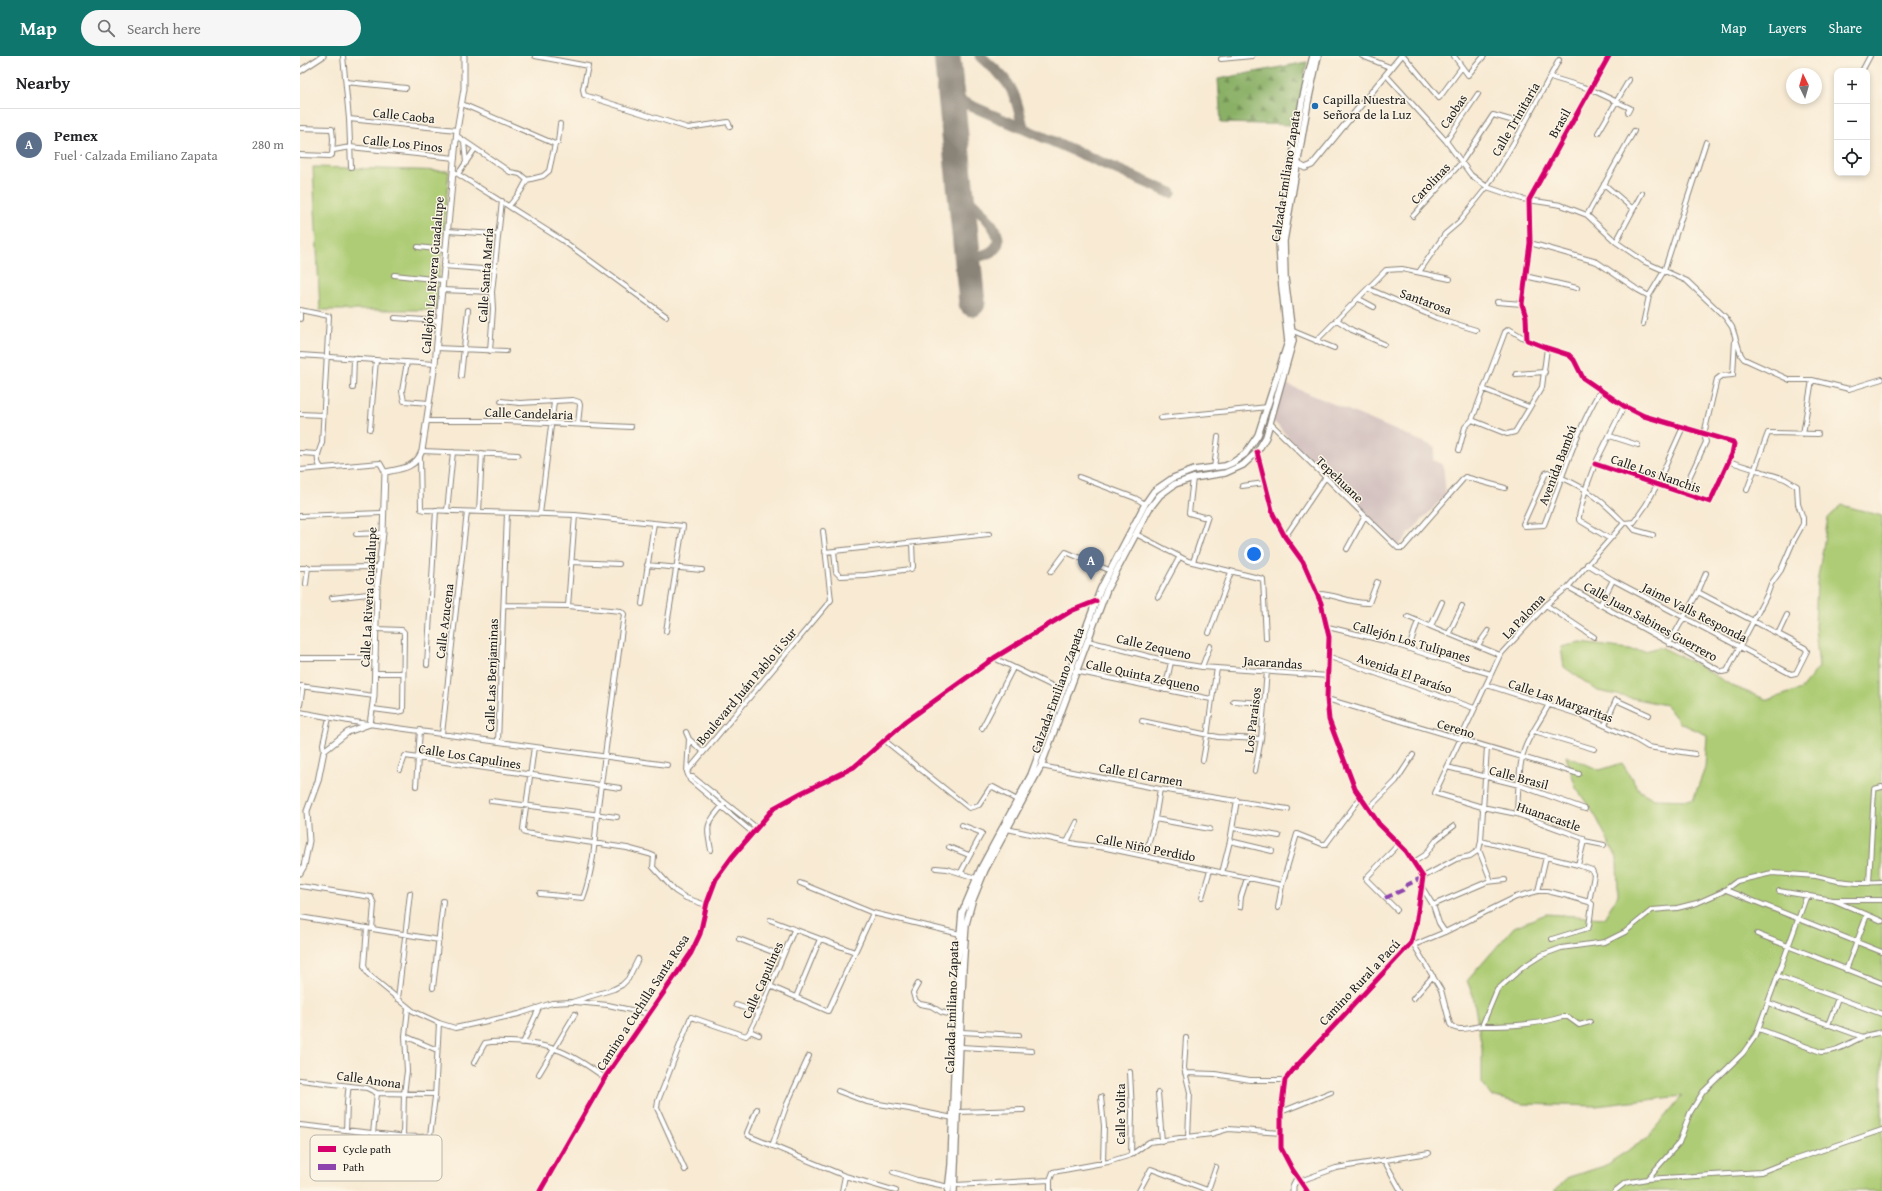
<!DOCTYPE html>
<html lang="en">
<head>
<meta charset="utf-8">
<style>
	body { margin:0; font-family:"Gentium Book Plus",serif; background:#f6f6f6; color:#202124 }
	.controls { position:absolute; right:12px; top:12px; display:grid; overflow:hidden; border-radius:8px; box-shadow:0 2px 6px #0003 }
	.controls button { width:36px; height:36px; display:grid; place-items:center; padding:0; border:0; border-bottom:1px solid #e0e0e0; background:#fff; color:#202124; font:20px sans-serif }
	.compass { position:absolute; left:1486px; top:12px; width:36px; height:36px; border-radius:50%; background:#fff; box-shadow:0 2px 6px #0003; rotate:355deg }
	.you { position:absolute; left:954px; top:498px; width:14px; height:14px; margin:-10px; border:3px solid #fff; border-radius:50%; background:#1a73e8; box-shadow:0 0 0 6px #1a73e833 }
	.badge { display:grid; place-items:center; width:26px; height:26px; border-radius:50%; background:#0f766e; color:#fff; font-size:13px; font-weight:700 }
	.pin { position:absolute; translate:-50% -33px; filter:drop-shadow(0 1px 2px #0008) }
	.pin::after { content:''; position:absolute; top:21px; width:14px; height:12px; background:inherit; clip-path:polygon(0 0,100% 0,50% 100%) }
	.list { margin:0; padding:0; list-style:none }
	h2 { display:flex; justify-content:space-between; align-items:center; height:52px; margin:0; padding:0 16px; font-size:17px }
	h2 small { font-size:13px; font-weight:400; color:#757577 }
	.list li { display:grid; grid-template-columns:26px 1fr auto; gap:12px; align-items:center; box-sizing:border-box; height:72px; padding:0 16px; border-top:1px solid #e0e0e0 }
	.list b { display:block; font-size:15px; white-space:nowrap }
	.list p { margin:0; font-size:13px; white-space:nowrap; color:#757577 }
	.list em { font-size:13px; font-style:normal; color:#757577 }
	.icon { flex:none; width:22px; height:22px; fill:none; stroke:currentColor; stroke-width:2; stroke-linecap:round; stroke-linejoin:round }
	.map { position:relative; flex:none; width:1582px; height:1135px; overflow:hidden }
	header { display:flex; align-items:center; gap:24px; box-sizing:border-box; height:56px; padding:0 20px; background:#0f766e; color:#fff }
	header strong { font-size:19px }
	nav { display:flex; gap:22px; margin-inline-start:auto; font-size:14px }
	.search { width:280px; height:36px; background:#f6f6f6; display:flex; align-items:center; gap:10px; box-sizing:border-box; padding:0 14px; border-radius:22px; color:#757577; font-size:15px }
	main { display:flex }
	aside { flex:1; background:#fff }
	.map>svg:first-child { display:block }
	.industrial { fill:#d1bfbe }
	.grass { fill:#adcc74; stroke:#647448 }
	.forest { fill:url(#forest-firs); stroke:#536641 }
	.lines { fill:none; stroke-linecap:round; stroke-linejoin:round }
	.taxiway { stroke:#8a8378; stroke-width:11 }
	.runway { stroke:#8a8378; stroke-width:27 }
	.minor-casing { stroke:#8a8378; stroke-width:6 }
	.tertiary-casing { stroke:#8a8378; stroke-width:7 }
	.secondary-casing { stroke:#8a8378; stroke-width:8 }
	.minor { stroke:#fff; stroke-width:4 }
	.tertiary { stroke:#fff; stroke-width:5 }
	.secondary { stroke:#fff; stroke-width:5.5 }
	.quiet { stroke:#8e44ad; stroke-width:4; stroke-dasharray:8 4; stroke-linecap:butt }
	.cycleway-casing { stroke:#fcf5e5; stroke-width:8 }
	.cycleway { stroke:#d6006c; stroke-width:5 }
	.poi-dot { fill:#1f6fb2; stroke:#fcf5e5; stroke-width:1.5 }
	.labels { text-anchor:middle; stroke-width:3; stroke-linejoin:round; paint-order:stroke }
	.poi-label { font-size:13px; fill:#1c1c1c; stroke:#fcf5e5; text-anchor:start }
	.street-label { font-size:13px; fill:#1c1c1c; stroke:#fcf5e5 }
	.key { fill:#fcf5e5; stroke:#b9b4a9; stroke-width:1 }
	.key-label { font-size:11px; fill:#1c1c1c }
</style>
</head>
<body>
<header>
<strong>Map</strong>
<div class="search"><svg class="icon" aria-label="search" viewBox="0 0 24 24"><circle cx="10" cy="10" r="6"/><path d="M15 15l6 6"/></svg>Search here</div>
<nav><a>Map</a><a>Layers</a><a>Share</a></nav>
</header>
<main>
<aside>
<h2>Nearby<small></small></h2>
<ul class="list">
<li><span class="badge" style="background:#5c6f8a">A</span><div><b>Pemex</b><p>Fuel · Calzada Emiliano Zapata</p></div><em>280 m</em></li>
</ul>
</aside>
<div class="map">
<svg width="1582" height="1135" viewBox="0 0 1582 1135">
	<defs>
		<pattern id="forest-firs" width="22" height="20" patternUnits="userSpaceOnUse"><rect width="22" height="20" fill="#8ab066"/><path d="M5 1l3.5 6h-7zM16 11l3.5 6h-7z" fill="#708e53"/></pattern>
	</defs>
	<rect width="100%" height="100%" fill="#fcf5e5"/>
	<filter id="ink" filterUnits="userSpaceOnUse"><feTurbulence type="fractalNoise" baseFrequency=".025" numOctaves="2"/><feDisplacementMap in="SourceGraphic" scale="8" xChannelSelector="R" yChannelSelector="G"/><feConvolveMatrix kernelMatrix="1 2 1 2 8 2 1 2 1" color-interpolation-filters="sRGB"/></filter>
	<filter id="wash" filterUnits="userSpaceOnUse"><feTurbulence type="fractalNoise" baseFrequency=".012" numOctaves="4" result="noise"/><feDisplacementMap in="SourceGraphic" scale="16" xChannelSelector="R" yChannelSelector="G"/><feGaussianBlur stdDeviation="0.9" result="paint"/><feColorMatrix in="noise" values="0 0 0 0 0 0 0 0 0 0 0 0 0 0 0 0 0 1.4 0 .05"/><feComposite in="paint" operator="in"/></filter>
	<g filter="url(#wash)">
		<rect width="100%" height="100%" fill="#f8ead3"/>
		<path class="industrial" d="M984,327l151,64 -2,13 10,5 3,29 -48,52 -71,-68 -54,-57z"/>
		<path class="grass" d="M13,111l136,4 -13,139h-116z
			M1542,449l40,11v675h-328l15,-14 35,-11 42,-27 36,-43 -86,10 -73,-2 -32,-8 -9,-13v-35l-9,-53 -6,-14 47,-54 32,-13 58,4 14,-23 -1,-37 -22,-43 -19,-27 -10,-32 34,14 22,-7 18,28 14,8 39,1 12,-32 2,-33 -27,-12 -14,-18 -68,-14 -34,-24 -3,-20 19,-4 65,8 16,-4 35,17 38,23 34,13 33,-11 18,-22 -4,-40 2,-44 11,-65z"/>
		<path class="forest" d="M1007,6l-11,63 -75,-2 -3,-44z"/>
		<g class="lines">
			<path class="taxiway" d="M680,0c8,8 18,15 25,24 11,13 14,31 18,47
				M651,41l220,96
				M661,136c21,20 68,60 7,66"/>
			<path class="runway" d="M647,0l25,247"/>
		</g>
	</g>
	<g filter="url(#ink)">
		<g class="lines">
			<defs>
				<path id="minor" d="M43,0l6,63 2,48
					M235,0l53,10 -5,23 1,6 104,33 40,-6 2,4
					M1062,0l30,12
					M1104,0l35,42 23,-31
					M1154,0l14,19 16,-19
					M921,3l31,-3
					M1562,15l8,-15
					M1086,19l60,66 25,34 16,12 35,12 39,6 26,10 29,27 29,20 42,19 38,36 7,10 9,28 3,4 46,21h22l37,9 33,-10
					M1250,21l40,12 40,19 -2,4
					M46,26l60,6
					M162,48l93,40
					M49,63l108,11
					M0,72l32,1 1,10 -1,16 -3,1 -29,-1
					M1298,77l31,-53
					M157,80l53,36 10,2 7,6
					M164,85l2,22
					M1146,85l32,-47
					M34,94l16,-3 105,11
					M153,115l109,69 104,76
					M158,118l17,-25
					M1304,128l29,25
					M209,150l12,-15 6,-11 16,-4 6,-5 6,-27 3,-2 2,-18
					M1287,159l47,-84
					M1113,160l48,-53 32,-48 31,9
					M147,175l50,3
					M1316,186l26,-49
					M1230,187l67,19 41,28 11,6
					M118,191l27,3
					M143,210l52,4
					M1119,216l26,-38 14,-12 28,-35 33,-55 39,-72
					M94,219l48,5
					M1225,220l52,12
					M1069,233l68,29 39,12
					M141,234l51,2
					M1059,243l15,8
					M1197,246l25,2
					M0,254l29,6 -7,127c-3,8 -8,18 0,25
					M95,262l43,3
					M0,263v-5
					M1037,264l15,10 32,14
					M1343,268l6,-28 15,-25 42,-129
					M993,275l41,17
					M1016,285l70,-71 16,-1 48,10
					M136,292l70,3
					M190,295l3,-42 -1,-17 10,-91
					M0,299l135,9
					M107,306l-5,29 2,10 25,2
					M1216,318l29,-2
					M161,320l7,-66
					M53,332l1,-30
					M1183,333l46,18
					M1300,335c-25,42 -38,89 -56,134l-19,1 -2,-2 23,-51 2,-1c36,14 50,24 76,51
					M201,345l19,2 53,-3 6,2 1,3 -2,19
					M0,358l23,1
					M861,362l107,-11
					M1172,364l35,14 8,-2 27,-45 5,-39
					M127,365h79l125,6
					M970,367l128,125h5l62,-71 40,11
					M70,373l6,-69
					M1503,378l9,-54
					M1310,380l28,9
					M1159,394l6,-23 7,-7 33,-88 4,-3 18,11
					M122,395l96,4
					M0,397l17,1
					M120,402l1,51 3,1 151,5 108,11 -17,105
					M1295,408l115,38 22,-48 2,-10 -1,-2 -89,-26 -20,-10 -41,-28 -9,-18 -5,-5 -22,-7 -20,-8 -1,-23 -4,-13 8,-61 -1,-43 80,-144
					M914,412l4,-31
					M0,414l80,-7 5,9
					M779,421l56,21 10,6
					M942,430l23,-3
					M1447,434l21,-57 50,1
					M1382,437l24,-51 -2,-8 13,-55 4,-3 12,-1 2,-35
					M147,455l6,-59
					M179,456l3,-59
					M240,458l14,-112
					M0,460l82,-3
					M1324,467l10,-1 12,-17 11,-20 26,-58
					M1330,468l5,6 18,5
					M56,478l27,-1
					M836,478l52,27 75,18 3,59
					M985,481l40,-59
					M1310,483l-31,-19v-4l7,-28 9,-24 29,-58
					M1047,493l18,-33
					M534,495l2,21 4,4 25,-1 46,-6 2,-2 -1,-24
					M525,496l164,-18
					M271,506l48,2
					M893,506l15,-46 -5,1 -14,-4 4,-35
					M1287,508l26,16 178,94 5,-1 11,-22 -2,-3 -107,-56
					M347,509l55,5
					M0,512l79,-1
					M751,516l15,-20 43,18
					M6,528l2,-17
					M1268,531l154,85 5,-1 40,-76 4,-11 10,-14 12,-28 10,-18v-6l-5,-14 -1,-18 -12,-7 -57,-18
					M1017,538c18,-1 33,10 52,9l8,-21
					M858,541l21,-39
					M32,542l45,-5
					M342,548l12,-81
					M204,549l64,1 53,5 3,3 -27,200c-2,28 -4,57 -14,84l-43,-4
					M1246,549l48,32
					M1300,549l13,-25
					M268,550l7,-91
					M1108,561l92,38
					M1131,570l11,-24
					M1028,571l57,14 68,22 38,11
					M909,577l22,-61
					M1149,577l13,-27
					M1478,578l9,-19
					M788,585l83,21 31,5 127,9
					M1369,588l29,-52 8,-19
					M1178,589l10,-14
					M1109,592l9,-27
					M1030,601l144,51
					M0,602h76
					M694,602l69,33
					M127,609l9,-155
					M902,611l8,-21
					M775,615l136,28
					M75,617h28
					M1187,629l94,30 52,23 15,9 47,7
					M0,630l74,10
					M865,634l6,-28
					M1027,643l252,75
					M933,645l31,2
					M0,649l3,-19
					M73,653l23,3 7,-1 1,-79 -2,-2 -26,-1
					M0,656l54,10 313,43
					M842,665l76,16 43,2
					M1305,669l11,-25 33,15
					M682,672l31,-60
					M1234,675l60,18
					M386,676l3,7 14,13
					M142,678l25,-222
					M389,683l-2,33 3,8 63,53
					M584,684l85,68 10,-3 11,-17 3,-1 24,13
					M198,686l9,-229
					M234,691l-11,82 2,4 102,15 22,6 5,2 -1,11 22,24 11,7 20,7
					M24,695l-1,-7 6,-26
					M903,704c6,-31 8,-61 14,-91
					M741,710l119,23 128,20
					M1147,711l72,18 66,24
					M100,714l5,-14 215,32
					M955,715l6,-32 6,-68
					M387,716l144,-172 -8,-69
					M389,721h4l64,51
					M116,730l4,-56
					M191,745l126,16
					M1069,752l27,-27 17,-26
					M1217,758c1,-18 1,-38 5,-56 4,-19 17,-35 26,-52
					M855,763l55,10
					M933,772l46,8
					M707,773l69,15 30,4 176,37
					M930,785l42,10
					M1181,785l97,24 14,5 2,5 -5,27
					M1284,785l-1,-3 -66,-24 -35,-7 -47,-14 65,-138 46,-50 22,-18 56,-64
					M1284,785l20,4
					M767,786l10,-20
					M649,791l20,8
					M411,794c-5,-25 -5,-25 12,-45
					M1179,794l12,31
					M845,800l10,-37 5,-30
					M1114,806l11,-7 12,-16 17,-13
					M1278,809l6,-24
					M636,812l11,1 29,9
					M661,816l21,-39 -20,-8
					M922,817l8,-32 7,-41
					M1123,821l33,-18 14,-3 9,-6 2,-9 6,-94
					M500,827l73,30 87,21
					M1569,827l5,-94 8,-2
					M0,830l71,11 3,7 -2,25
					M1122,831l11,18 6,18 6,9
					M1426,834l156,62
					M1238,835l8,-34
					M1479,835l54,9 49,21
					M902,841l8,-27
					M1534,844h48
					M1133,849l54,-23 18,-2
					M940,851l1,-10 6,-19
					M978,852l4,-23 15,-51 25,10h4l35,-47
					M1097,854l-30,-30 -1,-2 33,-34
					M0,861l139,23
					M470,864l85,32
					M67,872l-3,38 4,8 45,37 26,12 16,5 64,-14 33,-11 20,-1 42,-13 8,-4 6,-6 10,-20
					M1457,878l125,49
					M439,883l44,17
					M1112,888l2,1 27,45 9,34c7,10 23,2 33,2 27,0 53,-1 79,-9h6l11,8 11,-3
					M1114,889l31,-13 71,-35 22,-6h9l21,5 21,6 3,2 -3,22 -1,2 -36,11
					M1546,914l21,-55
					M1478,920l104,38
					M618,928l-5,9 2,7 5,4 11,2 10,6 15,4
					M470,930l58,25 45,-98
					M133,932l10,-87
					M496,941l24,-58
					M98,943l12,-106
					M1113,943l20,-23
					M275,946l33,3 41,9
					M1469,947l94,34
					M436,949l23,8
					M1528,969l10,-27
					M1182,970l15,-36 26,-23 19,-12 19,-7 44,-6 20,-10 27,-22 25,-2 20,-5 25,-11 15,-11 35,-8 44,3 22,5 19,2 25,-1
					M1459,973l62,23c15,1 29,-10 42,-15 6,-3 13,-3 19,-5
					M450,975l9,4
					M661,976l58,3
					M105,980l32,14
					M886,982l-2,30 6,24 -2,45
					M223,987l16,-35
					M661,991l71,4
					M174,1007l11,-20c8,-2 17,-1 25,-1 42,1 61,11 95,36
					M830,1016l2,40 -1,43
					M885,1017l30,1 35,6h35
					M239,1018l36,-60
					M0,1024l67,8 10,5 58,1
					M538,1035l29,11 42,7 44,9
					M858,1037l4,48
					M801,1041l3,29 -1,36
					M457,1053l-10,24 2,3 96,40 51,15
					M658,1056l65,-2
					M981,1056l50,-20
					M0,1069l99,11 22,1 9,-1 5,-39 4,-74
					M46,1074c1,-15 0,-30 3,-44
					M73,1078l4,-41
					M103,1080l1,-42 3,-23 -2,-35 3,-28
					M472,1090l15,-42 22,-48
					M1084,1104l17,31
					M385,1114l-28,-62 1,-7 32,-82 1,-2 55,19 3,-3 10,-20 35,-83
					M593,1116l24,8 32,7
					M1347,1123l32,-36 11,-30 13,-21 40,-39 13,-18 51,-140
					M1000,1125l36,-13 93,-15
					M655,1129l95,-5
					M908,1134l8,-23
					M542,1135l3,-15
					M750,1135v-11l3,-8 55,-10 23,-7 18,-13 62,-8 17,-5 53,4
					M839,1135l12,-22 59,22
					M1315,1135l10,-8 22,-4 114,-7 23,-9 98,-33"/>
				<path id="tertiary" d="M0,15l23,-15
					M995,106l10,6 7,-3 89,-109
					M957,396l16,62 12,23 18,25 18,41 8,34 -2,62 2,21 26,69 24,35 27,27 17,26 -7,48 -5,18 -118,127 -8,10 -4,32v36l11,21 15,22
					M0,817l4,-7 5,-25 -2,-30 11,-30 6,-30 24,-19 22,-8 4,-28 3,-110 6,-53 2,-61c16,-3 31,-4 37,-21l13,-87 22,-234 7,-41v-33
					M240,1135l66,-115 85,-123 9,-19 7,-31 9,-24 16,-22 42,-49 27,-15 53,-26 51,-45 89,-64 77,-47 25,-10
					M993,1135v-5l4,-8"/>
				<path id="secondary" d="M648,1135l3,-26 7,-207 4,-45 19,-45 50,-93 70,-187 44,-84 9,-13 19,-13 21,-8 31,-4 7,-3 13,-9 13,-19 30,-93 -7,-64 -2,-37 23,-140 11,-45
					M654,1135l9,-222 3,-45 6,-22 13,-32 56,-104 66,-177 42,-80 11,-14 15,-11 18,-6 32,-5 18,-8 14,-13 9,-15 27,-96 -8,-63 -1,-37 24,-139 10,-46"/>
			</defs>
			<use href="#minor" class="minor-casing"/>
			<use href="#tertiary" class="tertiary-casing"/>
			<use href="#secondary" class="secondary-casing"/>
			<use href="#minor" class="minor"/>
			<use href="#tertiary" class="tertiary"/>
			<use href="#secondary" class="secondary"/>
			<path class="quiet" d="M1085,842l18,-8 4,-5 16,-8"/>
			<defs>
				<path id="cycleway" d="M957,396l16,62 12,23 18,25 18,41 8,34 -2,62 2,21 26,69 24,35 27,27 17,26 -7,48 -5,18 -118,127 -8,10 -4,32v36l11,21 15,22
					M1295,408l115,38 22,-48 2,-10 -1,-2 -89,-26 -20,-10 -41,-28 -9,-18 -5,-5 -22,-7 -20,-8 -1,-23 -4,-13 8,-61 -1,-43 80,-144
					M240,1135l66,-115 85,-123 9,-19 7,-31 9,-24 16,-22 42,-49 27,-15 53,-26 51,-45 89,-64 77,-47 25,-10"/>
			</defs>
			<use href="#cycleway" class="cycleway-casing"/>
			<use href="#cycleway" class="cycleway"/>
		</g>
	</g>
	<circle class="poi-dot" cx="1015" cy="50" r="4"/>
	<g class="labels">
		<g class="poi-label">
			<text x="1023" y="48">Capilla Nuestra<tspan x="1023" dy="15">Señora de la Luz</tspan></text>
		</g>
		<g class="street-label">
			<text transform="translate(1153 55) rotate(-56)" y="5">Caobas</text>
			<text transform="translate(104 59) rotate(6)" y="5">Calle Caoba</text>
			<text transform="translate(1215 63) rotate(-60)" y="5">Calle Trinitaria</text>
			<text transform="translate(1259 67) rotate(-61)" y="5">Brasil</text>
			<text transform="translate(103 87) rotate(6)" y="5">Calle Los Pinos</text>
			<text transform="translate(985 120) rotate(-81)" y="5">Calzada Emiliano Zapata</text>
			<text transform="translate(1130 127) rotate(-47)" y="5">Carolinas</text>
			<text transform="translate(132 219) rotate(-85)" y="5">Callejón La Rivera Guadalupe</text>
			<text transform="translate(185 219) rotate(-86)" y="5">Calle Santa María</text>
			<text transform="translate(1126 245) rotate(20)" y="5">Santarosa</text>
			<text transform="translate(229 357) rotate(2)" y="5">Calle Candelaria</text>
			<text transform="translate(1257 409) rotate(-69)" y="5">Avenida Bambú</text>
			<text transform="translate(1356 417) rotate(19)" y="5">Calle Los Nanchis</text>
			<text transform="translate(1040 423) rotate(44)" y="5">Tepehuane</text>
			<text transform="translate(68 541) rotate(-87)" y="5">Calle La Rivera Guadalupe</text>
			<text transform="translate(1395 556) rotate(27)" y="5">Jaime Valls Responda</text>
			<text transform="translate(1223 560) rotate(-47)" y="5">La Paloma</text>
			<text transform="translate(144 565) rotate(-83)" y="5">Calle Azucena</text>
			<text transform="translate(1351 565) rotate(29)" y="5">Calle Juan Sabines Guerrero</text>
			<text transform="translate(1112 585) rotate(16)" y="5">Callejón Los Tulipanes</text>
			<text transform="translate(854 590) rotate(13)" y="5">Calle Zequeno</text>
			<text transform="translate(973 606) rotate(4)" y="5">Jacarandas</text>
			<text transform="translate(1105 617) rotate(19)" y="5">Avenida El Paraíso</text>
			<text transform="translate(191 619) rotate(-88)" y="5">Calle Las Benjaminas</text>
			<text transform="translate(843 619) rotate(12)" y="5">Calle Quinta Zequeno</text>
			<text transform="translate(446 630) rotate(-50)" y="5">Boulevard Juán Pablo Ii Sur</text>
			<text transform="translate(757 634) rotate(-70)" y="5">Calzada Emiliano Zapata</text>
			<text transform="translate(1261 644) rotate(19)" y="5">Calle Las Margaritas</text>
			<text transform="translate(952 664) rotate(-83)" y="5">Los Paraisos</text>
			<text transform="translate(1156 672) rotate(17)" y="5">Cereno</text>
			<text transform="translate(170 700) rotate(9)" y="5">Calle Los Capulines</text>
			<text transform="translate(841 718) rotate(10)" y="5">Calle El Carmen</text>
			<text transform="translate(1219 721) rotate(15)" y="5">Calle Brasil</text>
			<text transform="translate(1249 760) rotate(19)" y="5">Huanacastle</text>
			<text transform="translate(846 791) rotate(11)" y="5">Calle Niño Perdido</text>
			<text transform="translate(462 924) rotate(-66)" y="5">Calle Capulines</text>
			<text transform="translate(1059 926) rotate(-47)" y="5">Camino Rural a Pacú</text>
			<text transform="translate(342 946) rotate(-57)" y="5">Camino a Cuchilla Santa Rosa</text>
			<text transform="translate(651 951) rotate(-88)" y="5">Calzada Emiliano Zapata</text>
			<text transform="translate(69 1023) rotate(8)" y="5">Calle Anona</text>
			<text transform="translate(820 1058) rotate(-90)" y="5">Calle Yolita</text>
		</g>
	</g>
	<rect x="10" y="1079" width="132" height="46" rx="6" class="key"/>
	<rect x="18" y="1090" width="18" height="6" fill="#d6006c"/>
	<rect x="18" y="1108" width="18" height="6" fill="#8e44ad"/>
	<g class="key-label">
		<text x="43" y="1097">Cycle path</text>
		<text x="43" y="1115">Path</text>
	</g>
</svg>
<div class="controls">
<button>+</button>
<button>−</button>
<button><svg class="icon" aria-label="locate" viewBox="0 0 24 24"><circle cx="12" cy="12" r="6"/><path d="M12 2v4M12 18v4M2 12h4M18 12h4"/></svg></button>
</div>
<svg class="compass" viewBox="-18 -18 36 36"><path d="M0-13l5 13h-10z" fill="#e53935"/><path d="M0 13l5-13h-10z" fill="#757577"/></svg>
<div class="you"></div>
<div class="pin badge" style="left:791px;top:524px;background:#5c6f8a">A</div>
</div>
</main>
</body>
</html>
